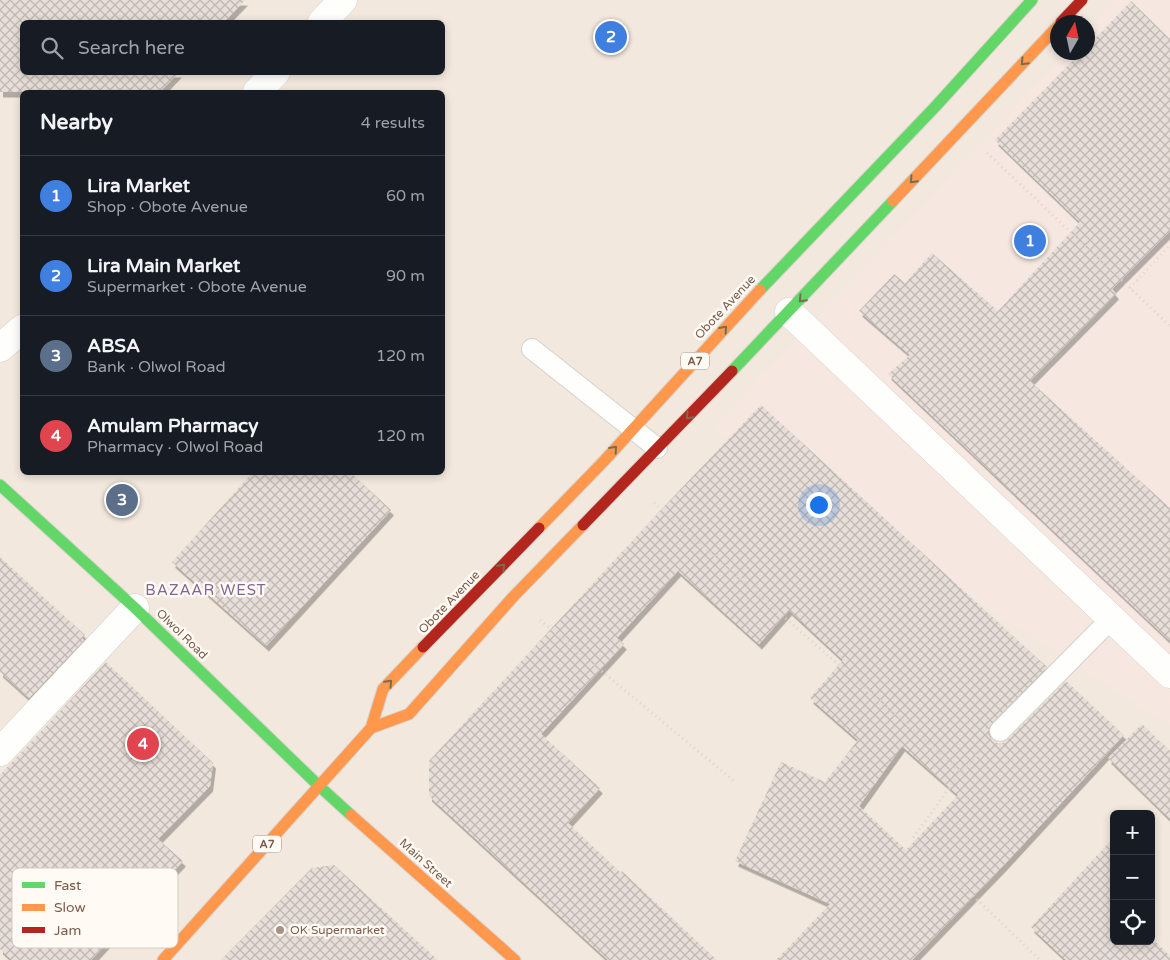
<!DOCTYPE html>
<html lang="en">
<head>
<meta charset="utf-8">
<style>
	body { margin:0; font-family:"Varela Round",sans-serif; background:#242831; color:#f1f3f6 }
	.controls { position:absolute; right:15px; bottom:15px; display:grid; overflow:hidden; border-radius:8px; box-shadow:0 2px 8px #0003 }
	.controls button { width:45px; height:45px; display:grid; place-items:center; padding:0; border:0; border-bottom:1px solid #363941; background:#171b24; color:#f1f3f6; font:25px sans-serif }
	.compass { position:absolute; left:1050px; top:15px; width:45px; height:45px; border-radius:50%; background:#171b24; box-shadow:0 2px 8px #0003; rotate:9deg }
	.you { position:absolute; left:818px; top:504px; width:18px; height:18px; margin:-12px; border:4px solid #fff; border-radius:50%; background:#1a73e8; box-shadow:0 0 0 8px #1a73e833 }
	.badge { display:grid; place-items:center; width:32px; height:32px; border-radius:50%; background:#d93025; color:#fff; font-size:16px; font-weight:700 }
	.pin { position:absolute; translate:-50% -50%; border:2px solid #fff; box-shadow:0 1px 5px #0006 }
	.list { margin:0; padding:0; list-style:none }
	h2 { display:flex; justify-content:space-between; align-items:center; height:65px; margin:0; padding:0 20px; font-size:21px }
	h2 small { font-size:16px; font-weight:400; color:#9ea1a6 }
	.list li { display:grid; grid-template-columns:32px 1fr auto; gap:15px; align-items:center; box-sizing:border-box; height:80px; padding:0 20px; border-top:1px solid #363941 }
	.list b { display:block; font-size:19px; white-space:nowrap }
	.list p { margin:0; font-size:16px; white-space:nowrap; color:#9ea1a6 }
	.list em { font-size:16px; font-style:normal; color:#9ea1a6 }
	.icon { flex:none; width:28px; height:28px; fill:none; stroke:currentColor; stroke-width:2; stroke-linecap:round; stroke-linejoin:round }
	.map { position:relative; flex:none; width:1170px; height:960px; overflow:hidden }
	.search { position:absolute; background:#171b24; box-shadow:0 2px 8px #0003; left:20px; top:20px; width:425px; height:55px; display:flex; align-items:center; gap:12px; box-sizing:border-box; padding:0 18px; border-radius:8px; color:#9ea1a6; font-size:19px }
	.panel { position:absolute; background:#171b24; box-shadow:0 2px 8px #0003; left:20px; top:90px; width:425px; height:385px; border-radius:8px }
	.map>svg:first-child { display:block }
	.residential { fill:#f2e8de; fill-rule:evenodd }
	.commercial { fill:#f6e8e1 }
	.building { fill:url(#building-cross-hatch); fill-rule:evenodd; filter:url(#shadow) }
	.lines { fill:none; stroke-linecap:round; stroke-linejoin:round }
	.lane-casing { stroke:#d7d1cb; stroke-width:22 }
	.street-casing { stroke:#d7d1cb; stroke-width:29 }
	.fast-casing { stroke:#d9d2cb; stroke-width:13 }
	.slow-casing { stroke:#d9d2cb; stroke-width:13 }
	.jam-casing { stroke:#d9d2cb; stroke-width:13 }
	.path { stroke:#dcd5d0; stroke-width:3; stroke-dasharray:1 4; stroke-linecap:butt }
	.lane { stroke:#fefefd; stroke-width:20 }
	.street { stroke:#fefefd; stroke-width:28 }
	.fast { stroke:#63d668; stroke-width:11 }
	.slow { stroke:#ff974d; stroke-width:11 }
	.jam { stroke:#b3261e; stroke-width:11 }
	.oneway { stroke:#776e51 }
	.poi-dot { fill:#a69286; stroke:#fffaf3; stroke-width:2 }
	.labels { text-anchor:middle; stroke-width:5; stroke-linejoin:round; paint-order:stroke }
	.shield { fill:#fffaf3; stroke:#a28b7f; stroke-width:1 }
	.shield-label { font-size:11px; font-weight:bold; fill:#7a5c4d }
	.street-label { font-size:12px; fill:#7a5c4d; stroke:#fffaf3 }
	.poi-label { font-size:12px; fill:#7a5c4d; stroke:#fffaf3; text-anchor:start }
	.quarter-label { font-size:15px; letter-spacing:1px; fill:#846695; stroke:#fffaf3 }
	.key { fill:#fffaf3; stroke:#d7cbc1; stroke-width:1 }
	.key-label { font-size:14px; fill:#7a5c4d }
</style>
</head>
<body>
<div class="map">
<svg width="1170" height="960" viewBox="0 0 1170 960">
	<defs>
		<pattern id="building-cross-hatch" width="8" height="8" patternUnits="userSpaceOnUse" patternTransform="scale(1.25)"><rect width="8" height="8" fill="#e6ded7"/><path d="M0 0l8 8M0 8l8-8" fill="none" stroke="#bfb7b1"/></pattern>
		<filter id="shadow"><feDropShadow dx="3" dy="5.5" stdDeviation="0" flood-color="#0004"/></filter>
	</defs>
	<rect width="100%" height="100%" fill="#f9f5f0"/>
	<path class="residential" d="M0,0h1170v960h-1170zM22,22h420v50h-420zM1058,22h30v30h-30zM22,92h420v380h-420zM1114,814h37v127h-37z"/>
	<path class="commercial" d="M1115,0h55v725l-458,-296 354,-376 22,-1v-22z"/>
	<path class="building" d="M0,0h245l-21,22h-202v50h157l-19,20h-160z
		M1131,1l39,38v192l-58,58 4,5 -86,87 140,127v133l-282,-267 22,-19 -51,-44 35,-37 11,9 27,-30 66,58 82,-89 -85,-82 86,-88h7v-6z
		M761,405l286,262 -55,56 -3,5 -1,6 4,6 5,3h6l5,-4 58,-58 58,54 -121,131 -91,94h-136l54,-56 -95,-43 46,-99 44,20 33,-42 -48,-42 33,-38 -54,-50 -30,34 -81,-73 -61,67 7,6 -83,90 59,54 -32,35 53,50 1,-2 95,89h-109l-179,-164v-35l228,-247zM902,746l56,49 -52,55 -47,-44z
		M253,472h97l41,38 -125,136 -94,-84z
		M0,557l85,78 -3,3 2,2 -55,58 -29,-26z
		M106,662l107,101 -3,23 -52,53 25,22 -92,99h-79l-12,-11v-174z
		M1142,724l28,27v68l-62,-61z
		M1114,837v110l5,-6h32v-4l19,19v4h-104l-35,-33z
		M334,865l104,95h-217l91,-92z"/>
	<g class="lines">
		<defs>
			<path id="lane" d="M532,349l125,99
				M1000,731l112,-113"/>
			<path id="street" d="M322,22l21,-22
				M257,92l19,-20
				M789,312l381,362
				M0,348l22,-19
				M0,752l135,-144"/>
			<path id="fast" d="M760,290l175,-183 97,-107
				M732,371l161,-170
				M0,485l135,123 184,178 32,29"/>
			<path id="slow" d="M893,201l165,-175
				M539,528l65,-67 156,-171
				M371,728l38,-14 104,-117 70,-72
				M351,815l164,145
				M163,960l208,-232 12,-39 40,-42"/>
			<path id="jam" d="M1061,22l21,-22
				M583,525l149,-154
				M423,647l116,-119"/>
		</defs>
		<use href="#lane" class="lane-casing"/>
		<use href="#street" class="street-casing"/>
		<use href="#fast" class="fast-casing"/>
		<use href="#slow" class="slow-casing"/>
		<use href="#jam" class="jam-casing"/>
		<path class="path" d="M987,153l183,173
			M1130,288l40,-43
			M654,503l307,269 19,-20
			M540,620l194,161
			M961,772l-48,66 127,122"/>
		<use href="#lane" class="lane"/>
		<use href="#street" class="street"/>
		<use href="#fast" class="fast"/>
		<use href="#slow" class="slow"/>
		<use href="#jam" class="jam"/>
	</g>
	<defs><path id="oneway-chevron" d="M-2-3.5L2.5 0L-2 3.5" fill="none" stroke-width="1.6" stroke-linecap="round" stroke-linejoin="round" transform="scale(1.25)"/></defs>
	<g class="oneway">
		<use href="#oneway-chevron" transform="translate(1024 62) rotate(133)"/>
		<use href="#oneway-chevron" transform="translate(913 180) rotate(133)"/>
		<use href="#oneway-chevron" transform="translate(802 299) rotate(133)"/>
		<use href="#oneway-chevron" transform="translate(724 329) rotate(-48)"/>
		<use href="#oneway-chevron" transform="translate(689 416) rotate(134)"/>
		<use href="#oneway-chevron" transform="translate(614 449) rotate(-48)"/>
		<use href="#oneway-chevron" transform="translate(502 567) rotate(-46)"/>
		<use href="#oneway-chevron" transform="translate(389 683) rotate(-47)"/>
	</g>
	<circle class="poi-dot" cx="280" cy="930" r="5"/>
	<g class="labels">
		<g class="shield">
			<rect x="681" y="352.5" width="28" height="17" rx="4"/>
			<rect x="253" y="835.5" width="28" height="17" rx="4"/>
		</g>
		<g class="shield-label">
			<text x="695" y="365">A7</text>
			<text x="267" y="848">A7</text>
		</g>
		<g class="street-label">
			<text transform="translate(725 307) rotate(-47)" y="4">Obote Avenue</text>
			<text transform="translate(449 602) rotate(-46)" y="4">Obote Avenue</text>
			<text transform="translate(182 634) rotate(44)" y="4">Olwol Road</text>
			<text transform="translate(426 863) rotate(42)" y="4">Main Street</text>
		</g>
		<g class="poi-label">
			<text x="290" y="934">OK Supermarket</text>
		</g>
		<g class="quarter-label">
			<text x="206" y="595">BAZAAR WEST</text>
		</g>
	</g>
	<rect x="12" y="868" width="166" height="80" rx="8" class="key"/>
	<rect x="22" y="882" width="23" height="6" fill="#63d668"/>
	<rect x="22" y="904" width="23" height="7" fill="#ff974d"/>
	<rect x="22" y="927" width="23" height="6" fill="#b3261e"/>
	<g class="key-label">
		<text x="54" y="890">Fast</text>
		<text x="54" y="912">Slow</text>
		<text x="54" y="935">Jam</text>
	</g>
</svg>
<div class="controls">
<button>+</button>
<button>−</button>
<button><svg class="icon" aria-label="locate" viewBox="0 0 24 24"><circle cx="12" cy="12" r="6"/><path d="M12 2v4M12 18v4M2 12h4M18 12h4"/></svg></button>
</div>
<svg class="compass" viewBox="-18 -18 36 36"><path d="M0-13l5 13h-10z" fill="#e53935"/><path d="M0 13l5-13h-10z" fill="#9ea1a6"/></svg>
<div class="you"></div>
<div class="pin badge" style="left:1030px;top:241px;background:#3f7fe0">1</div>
<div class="pin badge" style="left:611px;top:37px;background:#3f7fe0">2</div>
<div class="pin badge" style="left:122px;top:500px;background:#5c6f8a">3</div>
<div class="pin badge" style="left:143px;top:744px;background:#e0444e">4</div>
<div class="search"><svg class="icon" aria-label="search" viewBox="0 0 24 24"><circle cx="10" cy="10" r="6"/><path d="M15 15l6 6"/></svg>Search here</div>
<section class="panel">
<h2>Nearby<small>4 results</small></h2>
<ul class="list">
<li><span class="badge" style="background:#3f7fe0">1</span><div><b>Lira Market</b><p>Shop · Obote Avenue</p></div><em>60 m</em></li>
<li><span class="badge" style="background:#3f7fe0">2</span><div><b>Lira Main Market</b><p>Supermarket · Obote Avenue</p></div><em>90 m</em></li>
<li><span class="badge" style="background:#5c6f8a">3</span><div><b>ABSA</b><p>Bank · Olwol Road</p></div><em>120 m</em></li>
<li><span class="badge" style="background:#e0444e">4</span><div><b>Amulam Pharmacy</b><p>Pharmacy · Olwol Road</p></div><em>120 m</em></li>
</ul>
</section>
</div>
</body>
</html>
